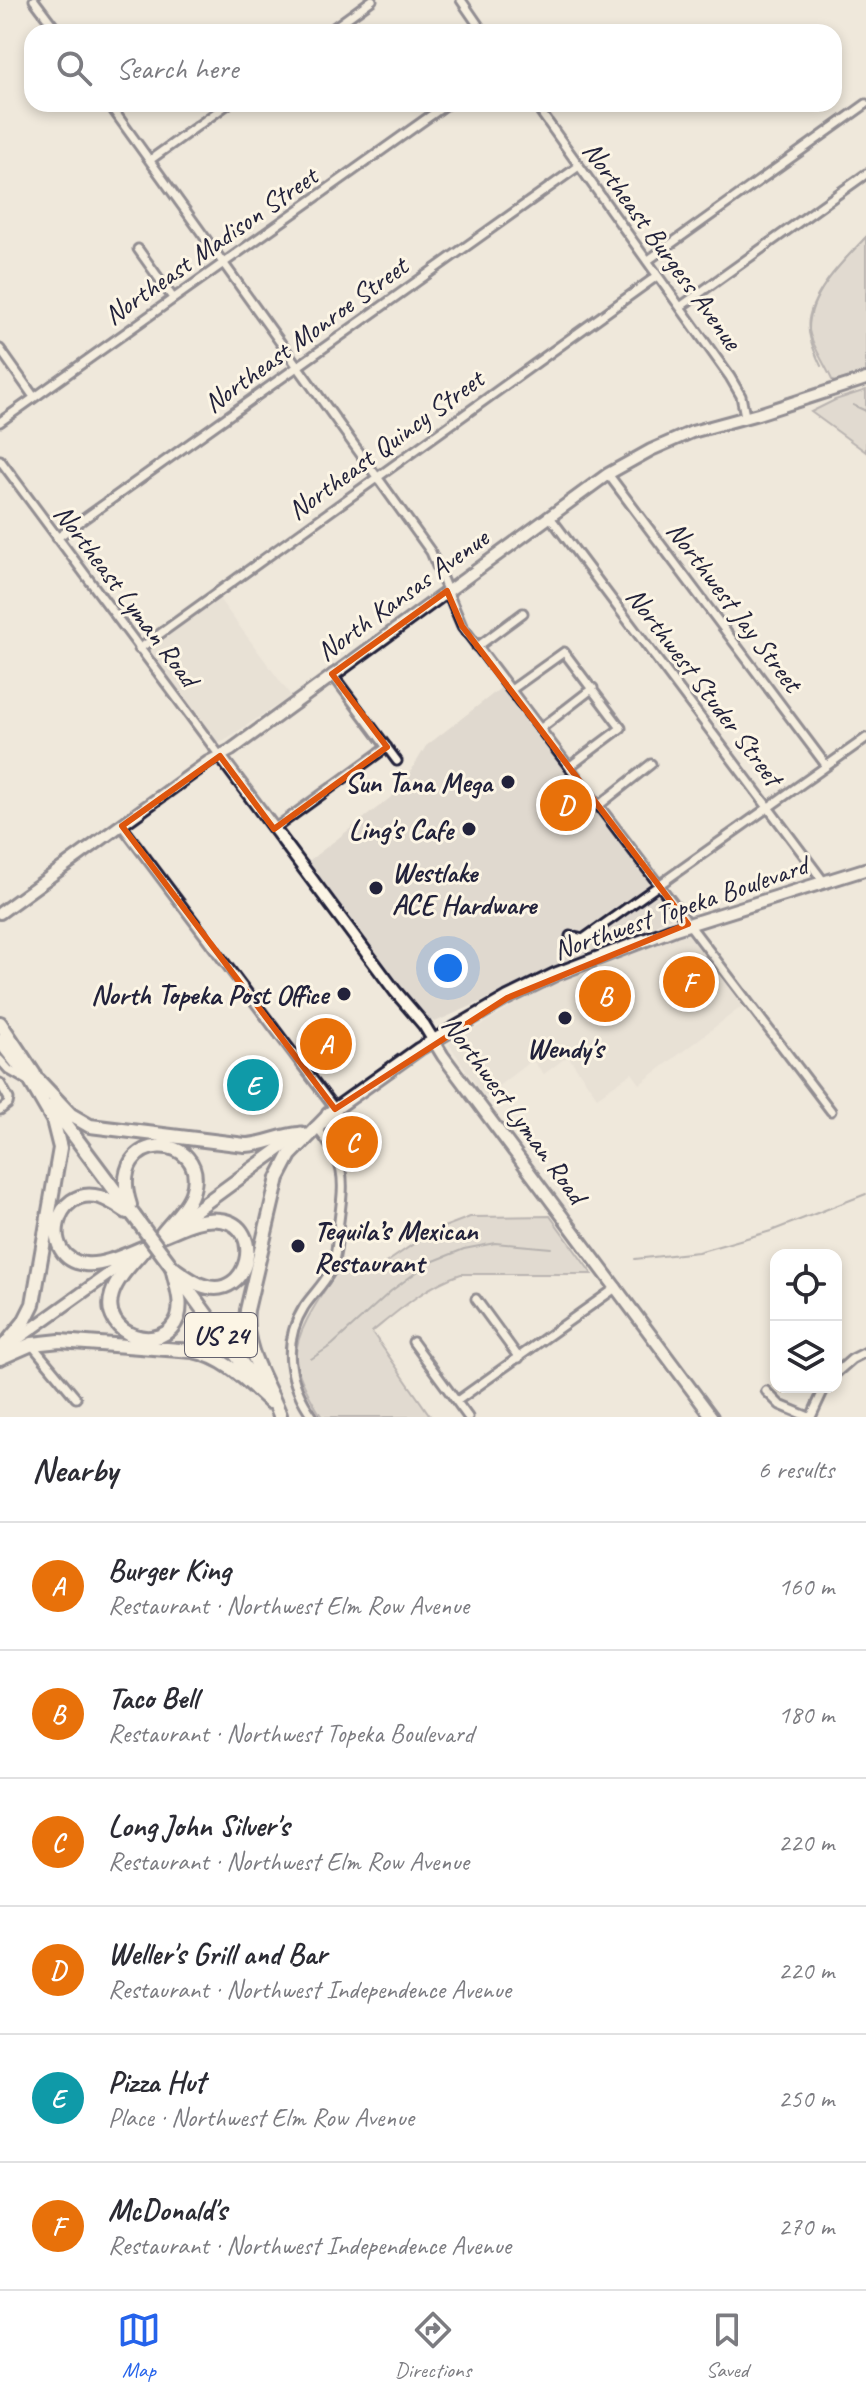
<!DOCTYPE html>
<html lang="en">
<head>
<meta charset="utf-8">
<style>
	body { margin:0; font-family:Caveat,sans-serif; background:#f2f2f3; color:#2b2b33 }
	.controls { position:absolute; right:24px; bottom:24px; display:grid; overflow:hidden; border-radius:16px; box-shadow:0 4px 12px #0003 }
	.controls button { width:72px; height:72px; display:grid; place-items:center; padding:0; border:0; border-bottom:2px solid #e1e1e2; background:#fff; color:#2b2b33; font:40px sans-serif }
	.you { position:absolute; left:448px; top:968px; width:28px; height:28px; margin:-20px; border:6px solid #fff; border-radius:50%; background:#1a73e8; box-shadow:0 0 0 12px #1a73e833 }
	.badge { display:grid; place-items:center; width:52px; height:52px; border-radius:50%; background:#2563eb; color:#fff; font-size:26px; font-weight:700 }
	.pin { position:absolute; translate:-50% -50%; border:4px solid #fff; box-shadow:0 2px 8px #0006 }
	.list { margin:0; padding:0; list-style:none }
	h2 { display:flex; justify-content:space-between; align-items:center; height:104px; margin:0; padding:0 32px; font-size:34px }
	h2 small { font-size:26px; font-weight:400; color:#7c7c81 }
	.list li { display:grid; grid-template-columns:52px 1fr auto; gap:24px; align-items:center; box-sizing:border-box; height:128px; padding:0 32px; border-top:2px solid #e1e1e2 }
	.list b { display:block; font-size:30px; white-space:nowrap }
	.list p { margin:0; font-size:26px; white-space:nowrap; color:#7c7c81 }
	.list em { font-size:26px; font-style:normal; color:#7c7c81 }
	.icon { flex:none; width:44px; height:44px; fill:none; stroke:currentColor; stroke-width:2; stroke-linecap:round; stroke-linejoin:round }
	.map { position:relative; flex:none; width:866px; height:1417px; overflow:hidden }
	.search { position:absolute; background:#fff; box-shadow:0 4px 12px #0003; left:24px; right:24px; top:24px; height:88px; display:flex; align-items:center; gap:20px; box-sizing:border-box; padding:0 28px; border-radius:24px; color:#7c7c81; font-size:30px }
	.sheet { height:872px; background:#fff }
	nav { display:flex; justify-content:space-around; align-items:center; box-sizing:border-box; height:112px; border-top:2px solid #e1e1e2; background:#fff; font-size:22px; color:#7c7c81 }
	nav a { display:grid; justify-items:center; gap:4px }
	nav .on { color:#2563eb }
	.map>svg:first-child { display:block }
	.built { fill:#e0d9cf }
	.green { fill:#d1cbc3; stroke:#7a767f; stroke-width:2 }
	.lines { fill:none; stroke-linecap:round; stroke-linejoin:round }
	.stream { stroke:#716f79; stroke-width:2 }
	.street-casing { stroke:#22223b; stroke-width:13 }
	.secondary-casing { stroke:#22223b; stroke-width:16 }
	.primary-casing { stroke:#22223b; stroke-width:17 }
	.highway-casing { stroke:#22223b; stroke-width:18 }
	.street { stroke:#fcf5e5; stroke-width:7 }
	.secondary { stroke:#fcf5e5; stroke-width:10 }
	.primary { stroke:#fcf5e5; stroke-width:11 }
	.highway { stroke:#fcf5e5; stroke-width:12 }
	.highway-bridge-casing { stroke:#22223b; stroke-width:18; stroke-linecap:butt }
	.highway-bridge { stroke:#fcf5e5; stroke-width:12 }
	.marked { fill:none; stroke:#de560e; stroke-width:6; stroke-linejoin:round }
	.poi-dot { fill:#22223b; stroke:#fcf5e5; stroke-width:3 }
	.labels { text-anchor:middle; stroke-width:6; stroke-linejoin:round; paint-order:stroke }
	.shield { fill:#fcf5e5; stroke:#63616e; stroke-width:2 }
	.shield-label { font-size:26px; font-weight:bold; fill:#22223b }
	.street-label { font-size:28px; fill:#22223b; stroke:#fcf5e5 }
	.poi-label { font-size:28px; font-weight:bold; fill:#22223b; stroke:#fcf5e5; text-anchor:end }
</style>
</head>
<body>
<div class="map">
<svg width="866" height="1417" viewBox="0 0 866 1417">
	<rect width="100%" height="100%" fill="#efe8db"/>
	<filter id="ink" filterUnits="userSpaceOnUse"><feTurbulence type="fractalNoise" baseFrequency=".0125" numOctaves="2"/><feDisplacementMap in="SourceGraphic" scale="16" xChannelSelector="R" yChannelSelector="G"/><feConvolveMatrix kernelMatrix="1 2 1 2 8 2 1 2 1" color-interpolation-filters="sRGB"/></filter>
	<g filter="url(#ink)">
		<path class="built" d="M217,596l74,100 -71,47 -5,-3 -68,-90 2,-4z
			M502,687l144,189 25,42 -236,104 -10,-5 -119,-154 93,-72 27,-45z
			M687,934l32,34 26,36 -105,80 -8,-11 -35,24 -29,-41 -24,18 -12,-14 -48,37 -35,-53 75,-45 62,-30z"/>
		<path class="green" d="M866,237v136l-33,9c-6,-14 -21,-37 -24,-51 -6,-31 37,-73 57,-94z
			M866,390v62l-55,-40 24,-12z
			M550,1216l42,58h-131c-34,11 -62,36 -89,58l59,85h-109c-9,-13 -25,-42 -26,-57 -3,-29 31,-72 46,-96l35,5 54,-37 39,-15z"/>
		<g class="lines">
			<path class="stream" d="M821,366c-5,-11 -12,-25 -12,-37 0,-36 34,-68 57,-92
				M853,405l13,6
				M635,1259l63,-7 73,-21 95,-37
				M311,1359l21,-14 59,-54 38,-28 35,-14 31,-6 56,5"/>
			<defs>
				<path id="street" d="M34,0l24,32
					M461,0l22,32
					M328,32l44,-32
					M109,104l322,448 31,74 369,485
					M535,104l195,273 11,19 4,20
					M150,160l78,-56
					M138,249l35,49
					M647,261l219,-157
					M680,307l186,-133
					M0,349l34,48
					M0,422l447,-318
					M0,460l220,296
					M608,474l218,291
					M550,517l274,365
					M57,538l522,-372
					M477,647l46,-34
					M139,649l518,-373
					M332,674l65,87
					M511,690l53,-38 57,76 -52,39
					M540,729l53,-41
					M598,806l53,-42
					M122,826l213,283
					M274,829l113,-82
					M570,936l13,3 283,-201
					M0,1060l9,10 17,10
					M0,1083l9,16 -1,5 -8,6
					M476,1299l43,59
					M413,1342l55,75
					M32,1345l44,53
					M836,1373l16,-14 14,-7
					M766,1391l14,14 29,12
					M457,1401l160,-114
					M313,1417c-24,-33 -32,-73 -9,-110 8,-12 19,-22 26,-35 6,-13 7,-28 8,-43 6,-49 11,-63 -23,-103
					M811,1417l14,-30"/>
				<path id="secondary" d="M220,756l175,235 29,34 19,31 269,361
					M0,913l208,-151 23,-12 377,-276 43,-24 41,-18 66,-18 108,-35
					M8,1346l127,-91"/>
				<path id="primary" d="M328,1114l91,-65 88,-51 49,-24 118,-45 192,-60
					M170,1229l131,-96"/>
				<path id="highway" d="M0,1023l34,51
					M0,1041l35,45
					M38,1080l33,35 19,11 155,19c20,0 37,-11 56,-11
					M52,1106l82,110
					M130,1205c-26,-79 83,-73 62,-12 -5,15 -20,28 -30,41
					M127,1212c-8,-5 -17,-12 -27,-15 -46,-13 -62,61 -15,67 19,2 42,-10 60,-17
					M160,1236c19,-7 39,-19 60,-16 46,5 29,81 -16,66 -11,-3 -22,-12 -32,-19
					M145,1248c-11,14 -28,29 -33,46 -13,41 51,63 66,23 5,-16 -3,-35 -6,-50
					M176,1273l79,108
					M0,1351l24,-29 9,-18 27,-156 -7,-28 -22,-38
					M0,1358l32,-14 28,-3 133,10c33,7 53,29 77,51
					M280,1415c-14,-35 -37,-66 -33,-105l31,-132 12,-23 45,-46"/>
			</defs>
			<use href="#street" class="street-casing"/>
			<use href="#secondary" class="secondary-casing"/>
			<use href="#primary" class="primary-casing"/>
			<use href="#highway" class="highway-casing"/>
			<use href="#street" class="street"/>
			<use href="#secondary" class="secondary"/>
			<use href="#primary" class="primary"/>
			<use href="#highway" class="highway"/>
			<defs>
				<path id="highway-bridge" d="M134,1216l38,51"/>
			</defs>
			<use href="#highway-bridge" class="highway-bridge-casing"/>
			<use href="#highway-bridge" class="highway-bridge"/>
		</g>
	</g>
	<path d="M0 0H866V1417H0ZM447,591l15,35 226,298 -181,74 -172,111 -213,-283 98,-70 54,73 113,-82 -55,-73z" fill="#efe8db" fill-opacity=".55" fill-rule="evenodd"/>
	<path class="marked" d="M447,591l15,35 226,298 -181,74 -172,111 -213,-283 98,-70 54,73 113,-82 -55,-73z"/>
	<g class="poi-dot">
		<circle cx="508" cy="782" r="8"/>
		<circle cx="469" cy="829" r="8"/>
		<circle cx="376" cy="888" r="8"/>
		<circle cx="344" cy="994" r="8"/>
		<circle cx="565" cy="1018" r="8"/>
		<circle cx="298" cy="1246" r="8"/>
	</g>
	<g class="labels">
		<rect class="shield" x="185" y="1313" width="72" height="44" rx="6"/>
		<g class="shield-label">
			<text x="221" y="1344">US 24</text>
		</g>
		<g class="street-label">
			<text transform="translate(210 245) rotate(-35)" y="10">Northeast Madison Street</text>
			<text transform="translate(663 245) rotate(54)" y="10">Northeast Burgess Avenue</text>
			<text transform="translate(305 334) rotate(-36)" y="10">Northeast Monroe Street</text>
			<text transform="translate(385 444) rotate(-36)" y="10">Northeast Quincy Street</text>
			<text transform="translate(402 594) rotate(-36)" y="10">North Kansas Avenue</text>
			<text transform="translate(127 595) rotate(53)" y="10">Northeast Lyman Road</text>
			<text transform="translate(735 606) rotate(53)" y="10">Northwest Jay Street</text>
			<text transform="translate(705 686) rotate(53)" y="10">Northwest Studer Street</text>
			<text transform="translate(680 907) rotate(-19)" y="10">Northwest Topeka Boulevard</text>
			<text transform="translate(515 1109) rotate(54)" y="10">Northwest Lyman Road</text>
		</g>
		<g class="poi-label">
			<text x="492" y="792">Sun Tana Mega</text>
			<text x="453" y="839">Ling's Cafe</text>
			<text x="392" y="882" text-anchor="start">Westlake<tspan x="392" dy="32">ACE Hardware</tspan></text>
			<text x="328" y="1004">North Topeka Post Office</text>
			<text x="565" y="1058" text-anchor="middle">Wendy's</text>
			<text x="314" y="1240" text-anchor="start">Tequila’s Mexican<tspan x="314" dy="32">Restaurant</tspan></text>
		</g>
	</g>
</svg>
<div class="controls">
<button><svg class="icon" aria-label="locate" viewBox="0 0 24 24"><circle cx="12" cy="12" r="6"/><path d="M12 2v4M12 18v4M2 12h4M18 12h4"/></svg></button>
<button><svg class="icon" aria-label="layers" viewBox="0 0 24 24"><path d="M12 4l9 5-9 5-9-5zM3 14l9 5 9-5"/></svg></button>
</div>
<div class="you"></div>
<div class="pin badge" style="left:326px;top:1044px;background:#e8710a">A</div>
<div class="pin badge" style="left:605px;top:996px;background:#e8710a">B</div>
<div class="pin badge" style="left:352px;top:1142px;background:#e8710a">C</div>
<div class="pin badge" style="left:566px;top:805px;background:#e8710a">D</div>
<div class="pin badge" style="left:253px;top:1085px;background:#0f9aa8">E</div>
<div class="pin badge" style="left:689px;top:982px;background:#e8710a">F</div>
<div class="search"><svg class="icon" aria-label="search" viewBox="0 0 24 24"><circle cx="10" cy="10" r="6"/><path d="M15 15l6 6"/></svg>Search here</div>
</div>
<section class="sheet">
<h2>Nearby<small>6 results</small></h2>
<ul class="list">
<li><span class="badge" style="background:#e8710a">A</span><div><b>Burger King</b><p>Restaurant · Northwest Elm Row Avenue</p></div><em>160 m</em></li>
<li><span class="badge" style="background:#e8710a">B</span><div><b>Taco Bell</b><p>Restaurant · Northwest Topeka Boulevard</p></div><em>180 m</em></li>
<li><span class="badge" style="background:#e8710a">C</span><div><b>Long John Silver's</b><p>Restaurant · Northwest Elm Row Avenue</p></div><em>220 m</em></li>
<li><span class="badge" style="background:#e8710a">D</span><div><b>Weller's Grill and Bar</b><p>Restaurant · Northwest Independence Avenue</p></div><em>220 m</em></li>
<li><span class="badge" style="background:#0f9aa8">E</span><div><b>Pizza Hut</b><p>Place · Northwest Elm Row Avenue</p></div><em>250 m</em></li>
<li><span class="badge" style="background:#e8710a">F</span><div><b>McDonald's</b><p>Restaurant · Northwest Independence Avenue</p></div><em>270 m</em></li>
</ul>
</section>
<nav>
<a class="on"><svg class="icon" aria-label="map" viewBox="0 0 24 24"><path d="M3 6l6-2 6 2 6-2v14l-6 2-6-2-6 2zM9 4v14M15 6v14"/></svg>Map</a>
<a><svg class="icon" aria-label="directions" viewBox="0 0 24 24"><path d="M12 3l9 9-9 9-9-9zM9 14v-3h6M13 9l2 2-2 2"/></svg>Directions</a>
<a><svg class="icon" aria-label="saved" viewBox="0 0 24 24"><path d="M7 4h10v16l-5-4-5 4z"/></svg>Saved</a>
</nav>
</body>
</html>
